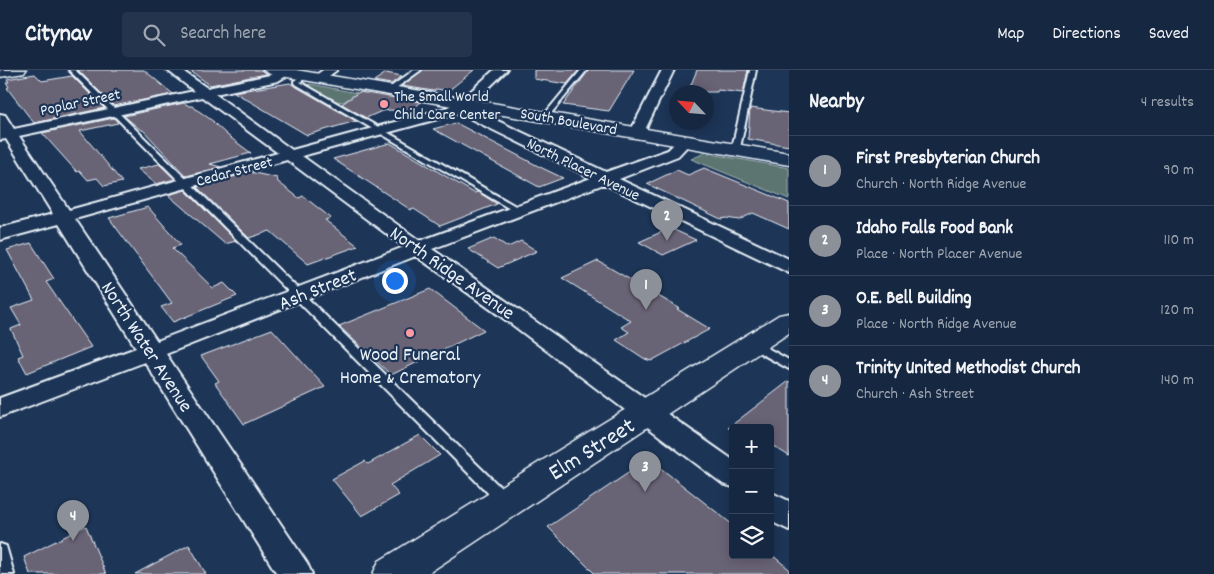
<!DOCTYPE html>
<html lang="en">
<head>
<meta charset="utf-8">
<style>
	body { margin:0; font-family:Dekko,sans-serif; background:#23344c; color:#f1f3f6 }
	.controls { position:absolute; right:15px; bottom:15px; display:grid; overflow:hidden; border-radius:5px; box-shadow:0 2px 12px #0003 }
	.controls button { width:45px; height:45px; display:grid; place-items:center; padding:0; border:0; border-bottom:1px solid #35445a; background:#162841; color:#f1f3f6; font:25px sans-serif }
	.compass { position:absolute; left:669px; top:15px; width:45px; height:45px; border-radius:50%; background:#162841; box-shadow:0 2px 12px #0003; rotate:296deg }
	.you { position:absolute; left:394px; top:210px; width:18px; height:18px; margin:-12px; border:4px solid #fff; border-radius:50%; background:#1a73e8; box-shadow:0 0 0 8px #1a73e833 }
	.badge { display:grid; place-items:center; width:32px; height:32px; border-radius:50%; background:#8c9099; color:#fff; font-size:16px; font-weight:700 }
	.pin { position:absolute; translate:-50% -41px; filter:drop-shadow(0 1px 2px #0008) }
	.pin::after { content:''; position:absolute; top:26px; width:18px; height:15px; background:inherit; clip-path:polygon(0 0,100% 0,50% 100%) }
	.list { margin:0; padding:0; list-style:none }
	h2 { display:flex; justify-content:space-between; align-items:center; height:65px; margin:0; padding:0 20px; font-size:21px }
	h2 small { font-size:16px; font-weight:400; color:#9ea6b1 }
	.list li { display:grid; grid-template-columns:32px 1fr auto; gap:15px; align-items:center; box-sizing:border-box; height:70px; padding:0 20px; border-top:1px solid #35445a }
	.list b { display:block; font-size:19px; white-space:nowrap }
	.list p { margin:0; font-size:16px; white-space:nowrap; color:#9ea6b1 }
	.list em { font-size:16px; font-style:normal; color:#9ea6b1 }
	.icon { flex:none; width:28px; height:28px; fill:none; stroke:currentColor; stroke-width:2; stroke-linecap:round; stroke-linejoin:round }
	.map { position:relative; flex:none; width:789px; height:504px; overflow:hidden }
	header { display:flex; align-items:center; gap:30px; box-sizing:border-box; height:70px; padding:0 25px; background:#162841; border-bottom:1px solid #35445a }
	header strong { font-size:24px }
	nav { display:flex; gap:28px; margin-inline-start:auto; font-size:18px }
	.search { width:350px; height:45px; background:#23344c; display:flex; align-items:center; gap:12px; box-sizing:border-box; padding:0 18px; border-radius:5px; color:#9ea6b1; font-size:19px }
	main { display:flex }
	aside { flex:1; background:#162841 }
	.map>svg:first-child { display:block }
	.green { fill:#5c7470; stroke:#a2b2b4 }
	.building { fill:#696476; stroke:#e8f1f8 }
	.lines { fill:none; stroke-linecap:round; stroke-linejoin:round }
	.service-casing { stroke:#e8f1f8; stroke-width:4 }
	.minor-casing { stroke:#e8f1f8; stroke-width:4 }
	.tertiary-casing { stroke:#e8f1f8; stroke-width:3 }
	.service { fill:#1d3557; fill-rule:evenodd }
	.minor { fill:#1d3557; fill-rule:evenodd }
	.tertiary { fill:#1d3557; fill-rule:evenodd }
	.poi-dot { fill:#ff9aa2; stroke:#1d3557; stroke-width:2 }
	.labels { text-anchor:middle; stroke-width:4.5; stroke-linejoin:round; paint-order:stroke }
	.far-poi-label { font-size:16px; fill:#e8f1f8; stroke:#1d3557; text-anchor:start }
	.far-street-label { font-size:16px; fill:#e8f1f8; stroke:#1d3557 }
	.street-label { font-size:20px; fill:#e8f1f8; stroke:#1d3557 }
	.poi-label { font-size:20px; fill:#e8f1f8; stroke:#1d3557 }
	.near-street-label { font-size:24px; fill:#e8f1f8; stroke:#1d3557 }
</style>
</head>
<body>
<header>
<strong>Citynav</strong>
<div class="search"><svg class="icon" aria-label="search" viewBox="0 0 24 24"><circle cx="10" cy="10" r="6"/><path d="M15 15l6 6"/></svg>Search here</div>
<nav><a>Map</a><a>Directions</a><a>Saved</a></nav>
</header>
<main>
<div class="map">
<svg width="789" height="504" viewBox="0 0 789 504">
	<rect width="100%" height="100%" fill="#1d3557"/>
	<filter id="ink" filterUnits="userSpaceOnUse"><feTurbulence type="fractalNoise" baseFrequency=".02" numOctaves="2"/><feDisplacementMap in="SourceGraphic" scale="10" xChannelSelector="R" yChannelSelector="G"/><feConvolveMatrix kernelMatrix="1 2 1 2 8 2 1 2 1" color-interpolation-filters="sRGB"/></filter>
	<g filter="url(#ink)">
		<path class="green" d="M310,14l47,9 -14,9 -7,-1 -29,-16z
			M705,83l84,15v31l-98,-40z"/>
		<path class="building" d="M78,0h66l29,24 -59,12z
			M189,0h72l5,4 -56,11z
			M423,0h51l-26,21 -11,-2 -3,2 -32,-5z
			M534,0h45l-12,14 -33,-5z
			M589,0h45l-25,41 -46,-6z
			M697,0h51l-5,23 -25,-3 -1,2h-29z
			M386,3l16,3 -11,8 -17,-3z
			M35,4l7,7 30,-5 32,32 -70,15 -27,-35 2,-1 -3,-5h3l-2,-3z
			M290,13l3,2 63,36 -49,14 -73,-43z
			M359,22l62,10 -13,11 -17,-3 -9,1 -16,7 -24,-14z
			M184,33l5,3h3l22,16h-1l14,13 24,18 -41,11 11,3 -35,9 -43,-46h-2l-17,-14z
			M750,38l39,5v33l-41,-7z
			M114,48l4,5 -38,8 42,51 -18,4 -7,-8 -9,2 -8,-9 -3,1 -35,-39z
			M456,53l84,44 23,11 -24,9 -106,-58z
			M390,73l84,50 4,-1 19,12 -57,22 -26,-17 -3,1 -78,-51z
			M159,94l16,15 -19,5 -18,-15z
			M704,98l85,35v26l-36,-16 -14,7 -13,-2 -5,1 -74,-35 30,-14 11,5z
			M250,102l27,6 1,4 21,16 4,-2 28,22 -6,2 33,26 -50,18 -38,-33 -21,7 -52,-51z
			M185,120l51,51 -11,3 -57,-49z
			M148,137l33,38 -9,3 41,40 11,-5 13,13 -64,26 -12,-15 11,-4 -63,-85z
			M670,158l26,12 -33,15 -24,-13z
			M494,168l14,9 13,-6 16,10 -39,17 -30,-19z
			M31,173l23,36 -8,3 45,65 -64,26 -9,-16 5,-2 -12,-26 10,-4 -10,-17 23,-8 -27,-50z
			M598,191l81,47 -2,1 33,20 -59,32 -6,-2 -29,-19 13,-8 -8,-5 10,-6 -69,-43z
			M430,219l54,41 -93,45 -52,-49z
			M272,259l53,58 -81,37 -29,-41 4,-2 -18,-25z
			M789,311v75l-19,-12v-16h-42z
			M420,365l20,20 -50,30 9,10 -37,21 -30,-37 33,-18 3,3z
			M649,389l84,66v30h39l17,14v5h-194l-47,-47z
			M86,456l20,48h-76l-6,-17z
			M189,475l17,29h-71z"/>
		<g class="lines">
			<defs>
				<path id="service" d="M69,0h6l425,417 4,17 -3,4 -5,2 -5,-2 -3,-15z
					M414,0h7l-29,21h-4v-2z
					M581,0h6l-39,47h-4v-2z
					M750,0h6l-16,78 -4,2 -4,-2z
					M303,5l5,1 -8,6 224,129 -4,3 -3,-1 -223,-130v-2z
					M753,270l36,20v9l-40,-22 -2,-3 2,-3z
					M0,474l6,2 8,28h-14z"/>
				<path id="minor" d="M167,0h14l26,18 63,-13 9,-5h10l-1,5 -10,6 -63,13 77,56 154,-42 15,-8 33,-30h13l-34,33 8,10 125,59 62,-22 13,-13h10l2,3 -15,16 -59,23 170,80v14l-185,-89 -172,65 301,211v27l-10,-3 -213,-161 -94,-67 -250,98 141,209 5,11h-35l-132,-212 -145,55v-19l136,-50 -77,-124 -59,16v-12l53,-14 -47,-75 -6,1v-26l5,1 9,14 180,-38zM202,27l76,56 -209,57 -50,-74zM464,39l7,10 120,59 -171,63 -118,-85 154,-42zM287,90l117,87 -247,94 -82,-122z
					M323,0h14l-15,11h-8l-2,-3z
					M662,0h12l-30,62 -2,3h-10l-2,-3z
					M770,422l19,9v29l-19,-9z"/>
				<path id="tertiary" d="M0,0h26l-2,3 -24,4z
					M263,0h33l493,83v12l-519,-91z
					M789,243v20l-362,241h-54l6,-13 400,-246z"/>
			</defs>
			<use href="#service" class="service-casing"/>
			<use href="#minor" class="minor-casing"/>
			<use href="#tertiary" class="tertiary-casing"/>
			<use href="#service" class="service"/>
			<use href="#minor" class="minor"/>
			<use href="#tertiary" class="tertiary"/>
		</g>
	</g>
	<g class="poi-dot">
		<circle cx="384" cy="34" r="5"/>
		<circle cx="410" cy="263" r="5"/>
	</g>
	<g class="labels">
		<g class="far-poi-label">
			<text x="394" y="31">The Small World<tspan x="394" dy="18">Child Care Center</tspan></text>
		</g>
		<g class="far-street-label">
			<text transform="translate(80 31) rotate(-12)" y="6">Poplar Street</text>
			<text transform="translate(569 50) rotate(10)" y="6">South Boulevard</text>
			<text transform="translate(584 98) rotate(26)" y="6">North Placer Avenue</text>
			<text transform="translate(234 100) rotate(-15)" y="6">Cedar Street</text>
		</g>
		<g class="street-label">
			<text transform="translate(453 202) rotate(35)" y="7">North Ridge Avenue</text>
			<text transform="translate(317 218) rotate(-22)" y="7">Ash Street</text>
			<text transform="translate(148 276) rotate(57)" y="7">North Water Avenue</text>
		</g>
		<g class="poi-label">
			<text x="410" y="290">Wood Funeral<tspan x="410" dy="23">Home &amp; Crematory</tspan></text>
		</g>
		<g class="near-street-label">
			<text transform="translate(591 378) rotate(-32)" y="8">Elm Street</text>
		</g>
	</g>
</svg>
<div class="controls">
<button>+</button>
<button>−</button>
<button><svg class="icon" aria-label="layers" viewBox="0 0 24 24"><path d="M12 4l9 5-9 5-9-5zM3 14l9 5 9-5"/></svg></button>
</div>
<svg class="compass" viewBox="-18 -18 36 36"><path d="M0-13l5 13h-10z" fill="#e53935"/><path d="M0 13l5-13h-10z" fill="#9ea6b1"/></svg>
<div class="you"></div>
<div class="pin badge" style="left:646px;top:240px">1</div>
<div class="pin badge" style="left:667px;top:171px">2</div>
<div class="pin badge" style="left:645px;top:422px">3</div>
<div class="pin badge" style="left:73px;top:471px">4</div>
</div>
<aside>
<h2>Nearby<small>4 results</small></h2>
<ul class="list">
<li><span class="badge">1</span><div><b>First Presbyterian Church</b><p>Church · North Ridge Avenue</p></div><em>90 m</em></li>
<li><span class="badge">2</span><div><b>Idaho Falls Food Bank</b><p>Place · North Placer Avenue</p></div><em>110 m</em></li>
<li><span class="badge">3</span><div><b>O.E. Bell Building</b><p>Place · North Ridge Avenue</p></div><em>120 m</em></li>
<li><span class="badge">4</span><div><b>Trinity United Methodist Church</b><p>Church · Ash Street</p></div><em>140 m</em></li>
</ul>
</aside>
</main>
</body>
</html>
